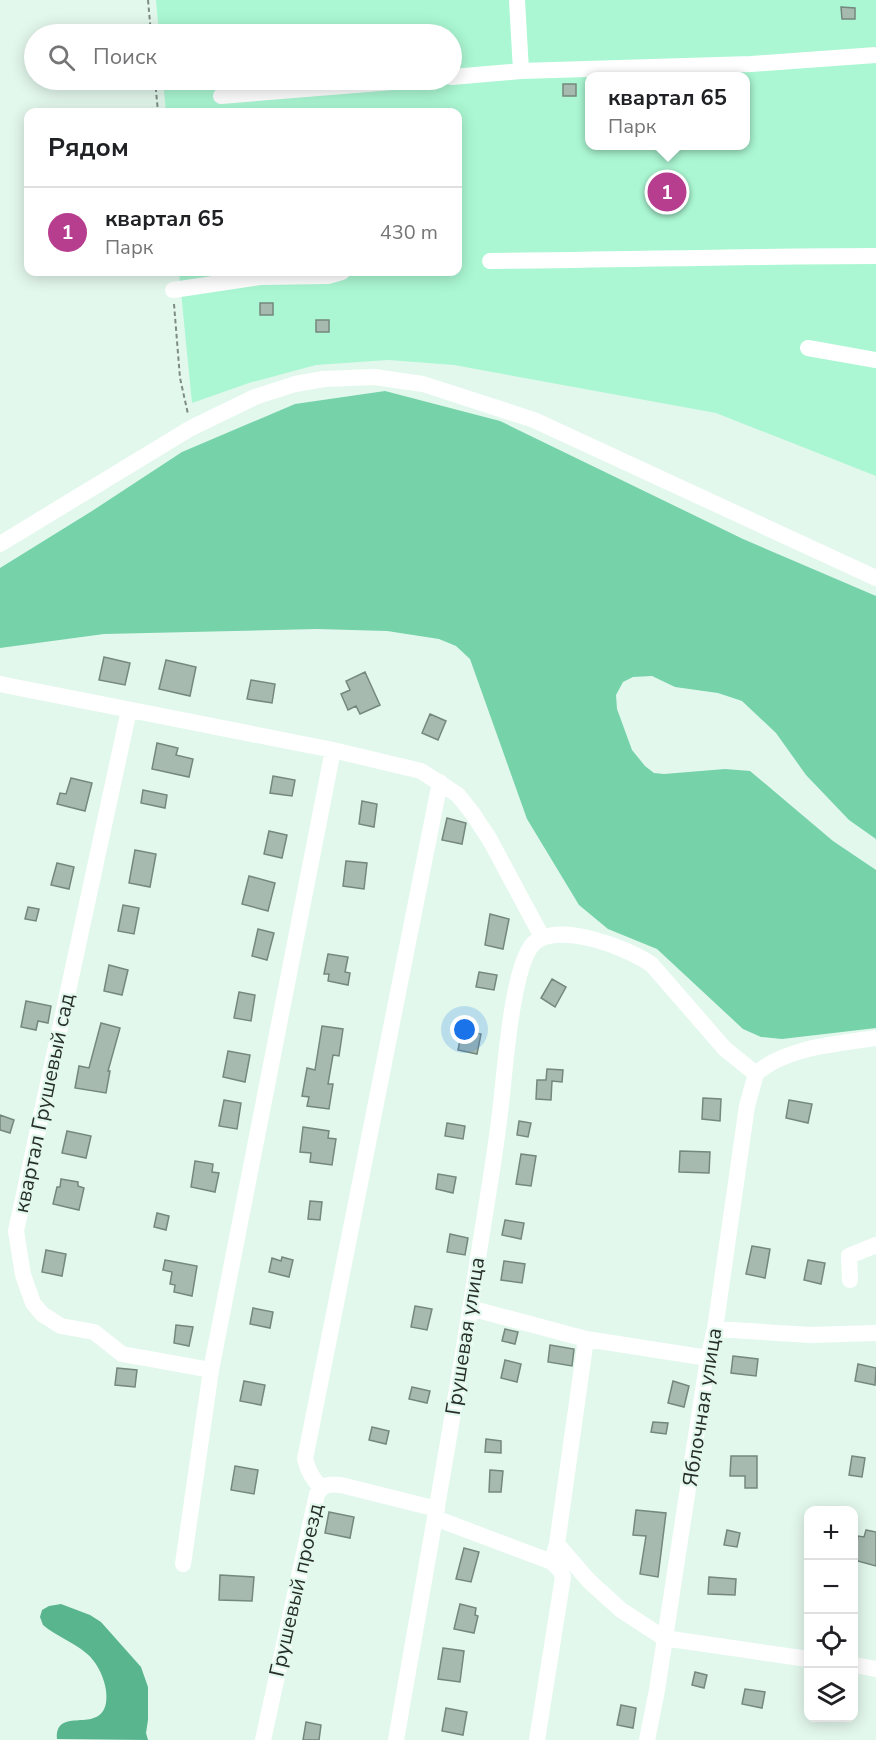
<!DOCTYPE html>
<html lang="ru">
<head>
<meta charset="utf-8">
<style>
	body { margin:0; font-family:"Nunito Sans",sans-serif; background:#f6f6f6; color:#202124 }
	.controls { position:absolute; right:18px; bottom:18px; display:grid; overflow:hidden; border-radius:12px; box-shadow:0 3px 15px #0003 }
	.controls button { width:54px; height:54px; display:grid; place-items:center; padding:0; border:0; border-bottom:2px solid #e0e0e0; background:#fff; color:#202124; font:30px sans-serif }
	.you { position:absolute; left:465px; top:1030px; width:21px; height:21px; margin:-15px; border:4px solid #fff; border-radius:50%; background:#1a73e8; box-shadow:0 0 0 9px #1a73e833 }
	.badge { display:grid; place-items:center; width:39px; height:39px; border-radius:50%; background:#b73d8f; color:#fff; font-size:20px; font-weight:700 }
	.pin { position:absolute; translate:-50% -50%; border:3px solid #fff; box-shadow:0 2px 6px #0006 }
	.popup { position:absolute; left:585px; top:72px; width:165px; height:78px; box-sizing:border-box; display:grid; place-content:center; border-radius:12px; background:#fff; filter:drop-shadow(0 2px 4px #0005); font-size:20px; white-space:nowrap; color:#757577 }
	.popup b { font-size:22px; color:#202124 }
	.popup::after { content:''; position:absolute; left:50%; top:100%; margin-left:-12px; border:12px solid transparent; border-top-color:#fff }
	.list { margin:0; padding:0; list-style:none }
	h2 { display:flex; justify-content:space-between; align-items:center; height:78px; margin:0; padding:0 24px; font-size:26px }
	h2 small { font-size:20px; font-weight:400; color:#757577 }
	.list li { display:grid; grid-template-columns:39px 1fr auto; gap:18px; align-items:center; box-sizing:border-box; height:90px; padding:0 24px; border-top:2px solid #e0e0e0 }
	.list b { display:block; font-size:22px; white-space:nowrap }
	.list p { margin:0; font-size:20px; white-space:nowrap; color:#757577 }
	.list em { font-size:20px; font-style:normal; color:#757577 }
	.icon { flex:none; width:33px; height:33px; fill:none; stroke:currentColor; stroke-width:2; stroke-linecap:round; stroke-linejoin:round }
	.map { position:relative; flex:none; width:876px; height:1740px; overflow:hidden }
	.search { position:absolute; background:#fff; box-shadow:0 3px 15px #0003; left:24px; top:24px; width:438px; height:66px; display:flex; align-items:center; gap:15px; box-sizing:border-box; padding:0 21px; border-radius:33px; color:#757577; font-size:22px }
	.panel { position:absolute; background:#fff; box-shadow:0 3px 15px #0003; left:24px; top:108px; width:438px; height:168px; border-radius:12px }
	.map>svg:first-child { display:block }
	.green { fill:#abf7d3; fill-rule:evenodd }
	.forest { fill:#75d2a9 }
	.water { fill:#58b58d }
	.building { fill:#a6bab0; stroke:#75887e; stroke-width:1.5 }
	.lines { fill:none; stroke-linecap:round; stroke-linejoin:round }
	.path { stroke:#7e8c84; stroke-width:2; stroke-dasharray:4.5 3; stroke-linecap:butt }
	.minor { stroke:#fff; stroke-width:16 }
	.labels { text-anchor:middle; stroke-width:4.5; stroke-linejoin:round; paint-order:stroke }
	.street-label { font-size:21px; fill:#272e2a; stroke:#e3f8ed }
</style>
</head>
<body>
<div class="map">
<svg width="876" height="1740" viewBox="0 0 876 1740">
	<rect width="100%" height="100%" fill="#e3f8ed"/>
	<path class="green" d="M156,0h720v476l-160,-63 -262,-48 -66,-5 -72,5 -67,18 -57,20 -13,-131h279v-160h-292l-3,-32h289v-46h-293zM589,76h156v70h-156z"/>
	<path class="forest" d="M385,391l115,30 243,118 133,57v243l-27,-19 -43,-45 -30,-42 -34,-32 -24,-8 -43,-6 -23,-11 -19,1 -10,5 -7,13 1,14 15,41 13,16 9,7 10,1 61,-5 25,2 83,70 43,29v158l-94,11 -21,-2 -18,-8 -86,-80 -49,-20 -29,-24 -52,-86 -57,-160 -14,-13 -17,-7 -52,-8 -70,-2 -213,5 -104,14v-80l92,-57 90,-59 113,-48z"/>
	<path class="water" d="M61,1604l29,11 11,7 40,45 7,20v33l-2,13 2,7 -91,-1c-2,-34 43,-4 49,-36 3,-16 -7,-40 -20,-50 -13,-11 -30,-17 -43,-28l-3,-8 2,-7 7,-4z"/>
	<path class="building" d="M841,7l14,1v11h-13z
		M563,84h13v12h-13z
		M260,303h13v12h-13z
		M316,320h13v12h-13z
		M104,657l26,6 -5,22 -26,-5z
		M166,660l30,7 -6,29 -31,-7z
		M365,672l15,33 -20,9 -4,-8 -8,4 -7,-16 9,-4 -4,-9z
		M251,680l24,4 -3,19 -25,-4z
		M430,714l16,7 -8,19 -16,-7z
		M157,743l21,5 -2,7 17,4 -4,18 -37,-8z
		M273,776l22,4 -3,16 -22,-3z
		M71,778l21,5 -7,28 -28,-7 3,-11 6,1z
		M143,790l24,5 -2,13 -24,-5z
		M362,801l15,3 -3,23 -15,-3z
		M447,818l19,5 -4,21 -20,-4z
		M269,831l18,4 -5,23 -18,-4z
		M135,850l21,4 -6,33 -21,-4z
		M346,861l21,2 -3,26 -21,-3z
		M57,863l17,4 -5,22 -18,-4z
		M249,876l26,7 -7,28 -26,-7z
		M123,905l16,3 -5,26 -16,-3z
		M28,907l11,2 -3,12 -11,-2z
		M490,914l19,5 -6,30 -18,-4z
		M258,929l16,4 -7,27 -15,-4z
		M328,954l20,3 -3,15 5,1 -2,12 -20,-4 1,-7h-5z
		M109,965l19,5 -6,25 -18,-4z
		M479,972l18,3 -3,15 -18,-3z
		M552,979l14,8 -11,20 -14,-9z
		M239,992l16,3 -4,26 -17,-3z
		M26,1001l25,5 -3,17 -10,-2 -2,9 -15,-3z
		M101,1023l19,5 -12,43h2l-4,22 -31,-5 4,-22 10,2z
		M322,1026l21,3 -4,27 -6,-1 -5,29h5l-4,25 -22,-3 2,-9 -7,-1 5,-28 8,2z
		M462,1030l19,4 -4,20 -19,-4z
		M228,1051l22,4 -5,27 -22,-5z
		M547,1069l16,1 -1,12 -10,-1 -1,19 -15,-1 1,-19h9z
		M703,1098l18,1 -1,22 -18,-2z
		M224,1100l17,3 -4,26 -18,-3z
		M789,1100l23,4 -4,19 -22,-5z
		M0,1115l14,5 -4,13 -10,-3z
		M519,1121l12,2 -3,14 -11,-2z
		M447,1123l18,3 -2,13 -18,-3z
		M303,1127l26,4 -1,7 8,1 -4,26 -22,-3 1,-9 -11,-1z
		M67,1131l24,5 -5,22 -24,-5z
		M680,1151l30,1 -1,21 -30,-1z
		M521,1154l15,2 -5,30 -15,-2z
		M195,1161l18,3 -1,8 7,1 -4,19 -24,-5z
		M438,1174l18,3 -3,16 -17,-4z
		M61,1179l17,3v4l6,2 -5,22 -26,-6 4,-17h3z
		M310,1201l12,1 -2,18 -12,-1z
		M157,1213l12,3 -3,14 -12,-3z
		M505,1220l19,3 -3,16 -19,-4z
		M450,1234l18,4 -3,17 -18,-3z
		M752,1246l18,3 -5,29 -19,-4z
		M46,1250l20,4 -4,22 -20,-4z
		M282,1257l11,3 -4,17 -20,-5 3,-14 9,3z
		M165,1260l32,6 -5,30 -18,-4 1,-7 -5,-1 2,-12 -9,-2z
		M808,1260l17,3 -4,21 -17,-4z
		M504,1261l21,3 -3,19 -21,-3z
		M415,1306l17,3 -5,21 -16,-3z
		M253,1308l20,4 -3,16 -20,-4z
		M176,1325l17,2 -4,19 -15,-3z
		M505,1329l13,3 -3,12 -13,-3z
		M550,1345l24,4 -2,17 -24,-4z
		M733,1356l25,3 -2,17 -25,-3z
		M505,1360l16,4 -4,18 -16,-4z
		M858,1364l18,4 -1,17 -20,-4z
		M117,1368l20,2 -2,17 -20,-2z
		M244,1381l21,4 -4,20 -21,-4z
		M673,1381l16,5 -5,21 -16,-4z
		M412,1387l18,4 -3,12 -18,-4z
		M653,1422l15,1 -2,11 -15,-2z
		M372,1427l17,4 -3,13 -17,-4z
		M486,1439l15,2v12l-16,-1z
		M731,1456h26v32h-12v-12h-15z
		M852,1456l13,2 -3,19 -13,-2z
		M235,1466l23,4 -4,24 -23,-4z
		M490,1470l13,1 -2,21h-12z
		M636,1510l30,3 -8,64 -18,-3 6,-38 -13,-1z
		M329,1512l25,5 -4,21 -25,-5z
		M727,1530l13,3 -3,14 -13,-2z
		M866,1530l10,2v34l-22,-6 4,-24 6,1z
		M464,1548l15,4 -8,30 -15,-3z
		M220,1575l34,2 -2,24 -33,-1z
		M709,1577l27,2 -1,16 -27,-1z
		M460,1604l16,4 -1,7 3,1 -4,17 -20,-4z
		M443,1648l21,3 -4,31 -22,-3z
		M695,1672l12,3 -3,13 -12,-3z
		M745,1689l20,3 -3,16 -20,-4z
		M621,1705l15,3 -3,20 -16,-3z
		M446,1708l21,4 -4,23 -21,-4z
		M306,1722l15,3 -2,15h-16z"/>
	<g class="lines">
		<path class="path" d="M148,0l3,34
			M155,80l3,32
			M174,304l6,74 8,36"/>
		<path class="minor" d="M517,0l4,71
			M452,77l69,-6 230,-7 125,-9
			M221,96l196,-16
			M490,261c129,-1 257,-5 386,-5
			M173,290l87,-13 68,-1 14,-4
			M808,348l68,12
			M0,544l191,-116 64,-31 40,-13 29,-5 50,-2 49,7 111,36 342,158
			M0,684l333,66 88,21 37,24 15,19 17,26 52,97
			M129,710l-113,521 7,44 10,28 9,11 19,12 33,6 28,22 89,16
			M756,1074c29,-27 82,-30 120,-36
			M850,1280l-1,-24 27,-11
			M470,1308l116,31 -29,205 -5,18
			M715,1329l95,6 66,-2
			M586,1339l122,19
			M321,1487c-9,-8 -13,-16 -16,-28l135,-677
			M435,1518l117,44 8,8 3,7 -26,163
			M557,1544l32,37 32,29 43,28 144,21
			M183,1564l28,-194 122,-620
			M854,1665l22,4
			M263,1740l54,-246c6,-10 13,-10 24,-9l96,24
			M396,1740c27,-156 56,-312 80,-468 8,-56 19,-112 25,-168 4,-34 11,-137 32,-160 24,-24 96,4 119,21l73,84 31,25
			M647,1740l10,-50 51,-332 7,-29 32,-223 9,-32"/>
	</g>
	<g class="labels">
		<g class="street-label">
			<text transform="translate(44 1103) rotate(-78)" y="7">квартал Грушевый сад</text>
			<text transform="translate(465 1336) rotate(-81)" y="7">Грушевая улица</text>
			<text transform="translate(702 1407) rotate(-81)" y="7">Яблочная улица</text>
			<text transform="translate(296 1590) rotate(-77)" y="7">Грушевый проезд</text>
		</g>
	</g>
</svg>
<div class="controls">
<button>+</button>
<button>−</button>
<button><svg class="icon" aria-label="locate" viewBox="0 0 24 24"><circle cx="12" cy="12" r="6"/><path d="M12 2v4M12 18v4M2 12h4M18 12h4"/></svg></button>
<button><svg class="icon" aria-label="layers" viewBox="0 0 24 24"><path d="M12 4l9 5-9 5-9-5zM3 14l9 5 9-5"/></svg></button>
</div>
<div class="you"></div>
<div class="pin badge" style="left:667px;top:192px">1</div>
<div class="popup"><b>квартал 65</b>Парк</div>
<div class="search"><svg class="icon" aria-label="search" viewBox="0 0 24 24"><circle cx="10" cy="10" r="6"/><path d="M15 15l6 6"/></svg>Поиск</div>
<section class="panel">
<h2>Рядом<small></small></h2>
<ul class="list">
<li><span class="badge">1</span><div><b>квартал 65</b><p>Парк</p></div><em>430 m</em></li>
</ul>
</section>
</div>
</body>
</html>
